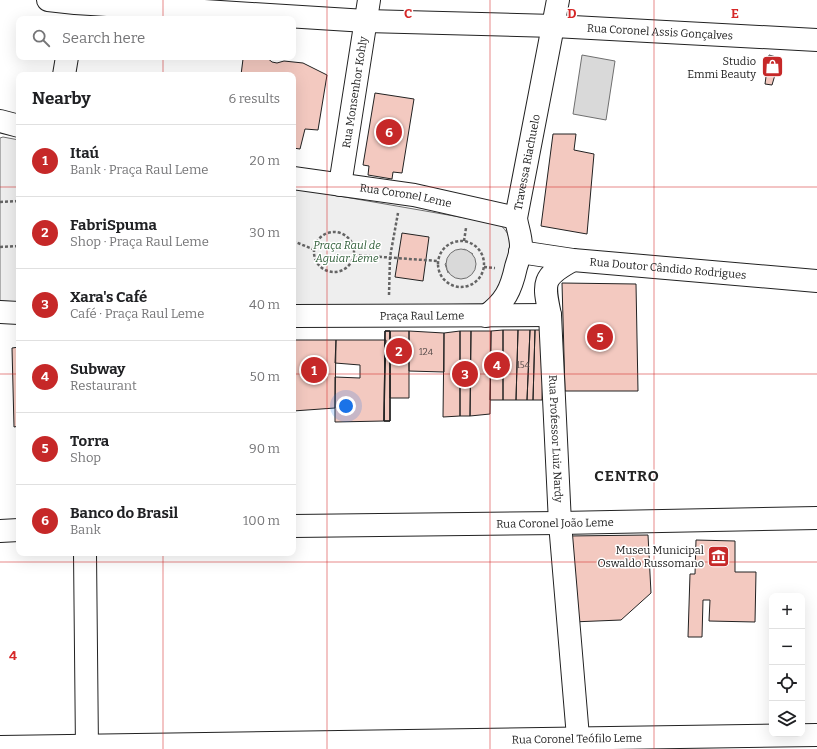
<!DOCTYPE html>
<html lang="en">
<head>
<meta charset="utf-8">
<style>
	body { margin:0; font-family:Bitter,serif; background:#f2f2f2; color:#202124 }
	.controls { position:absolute; right:12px; bottom:12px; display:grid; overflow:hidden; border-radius:8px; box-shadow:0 4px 16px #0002 }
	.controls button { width:36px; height:36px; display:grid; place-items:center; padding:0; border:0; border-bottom:1px solid #e0e0e0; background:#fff; color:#202124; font:20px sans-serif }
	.you { position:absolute; left:346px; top:406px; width:14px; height:14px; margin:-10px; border:3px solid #fff; border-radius:50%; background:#1a73e8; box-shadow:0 0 0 6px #1a73e833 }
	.badge { display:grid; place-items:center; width:26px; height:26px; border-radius:50%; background:#c62828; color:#fff; font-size:13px; font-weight:700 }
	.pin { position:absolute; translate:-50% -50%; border:2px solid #fff; box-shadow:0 1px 4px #0006 }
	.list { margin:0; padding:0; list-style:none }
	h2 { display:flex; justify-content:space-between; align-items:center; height:52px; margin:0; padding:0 16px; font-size:17px }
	h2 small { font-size:13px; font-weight:400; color:#757577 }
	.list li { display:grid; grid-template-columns:26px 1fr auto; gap:12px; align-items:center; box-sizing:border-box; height:72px; padding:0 16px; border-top:1px solid #e0e0e0 }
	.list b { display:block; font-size:15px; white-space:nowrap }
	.list p { margin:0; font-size:13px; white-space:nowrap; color:#757577 }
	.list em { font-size:13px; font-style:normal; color:#757577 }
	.icon { flex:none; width:22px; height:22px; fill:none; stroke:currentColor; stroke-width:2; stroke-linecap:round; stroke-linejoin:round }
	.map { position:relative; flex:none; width:817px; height:749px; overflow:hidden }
	.search { position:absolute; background:#fff; box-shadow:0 4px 16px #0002; left:16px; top:16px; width:280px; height:44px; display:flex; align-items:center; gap:10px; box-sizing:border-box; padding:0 14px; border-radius:8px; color:#757577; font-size:15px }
	.panel { position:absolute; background:#fff; box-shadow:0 4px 16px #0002; left:16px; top:72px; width:280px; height:484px; border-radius:8px }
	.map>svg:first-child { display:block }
	.green { fill:#eee; stroke:#6f6f6f; fill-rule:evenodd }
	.water { fill:#d9d9d9; stroke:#6f6f6f }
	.building { fill:#f3c9c0; stroke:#222 }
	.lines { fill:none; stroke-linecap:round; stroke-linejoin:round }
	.minor-casing { stroke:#222; stroke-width:24 }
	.path { stroke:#646464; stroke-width:2.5; stroke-dasharray:3 2; stroke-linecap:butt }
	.minor { stroke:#fff; stroke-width:22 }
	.grid { fill:none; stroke:#d62828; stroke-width:1; stroke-opacity:0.55 }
	.labels { text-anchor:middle; stroke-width:3; stroke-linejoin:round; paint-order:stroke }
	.number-label { font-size:9px; fill:#564c4a }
	.street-label { font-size:11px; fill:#222; stroke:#fff }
	.poi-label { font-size:11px; fill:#222; stroke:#fff; text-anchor:end }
	.park-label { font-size:11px; font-style:italic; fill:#2f5e38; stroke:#fff }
	.district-label { font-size:15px; font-weight:bold; letter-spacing:1px; fill:#222; stroke:#fff }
	.grid-label { font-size:13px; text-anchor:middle; font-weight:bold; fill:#d62828; stroke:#fff; stroke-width:3; stroke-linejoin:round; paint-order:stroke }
</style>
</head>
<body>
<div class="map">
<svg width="817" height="749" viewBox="0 0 817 749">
	<rect width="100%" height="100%" fill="#fff"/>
	<path class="green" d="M3,137l16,3v162l-19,-1v-163z
		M293,188l207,36c3,4 7,7 9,13 3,8 -4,44 -9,51 -4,6 -11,13 -18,16l-189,3zM464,249l9,5 -25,19 -3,-9z"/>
	<path class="water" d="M582,55l33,6 -9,59 -33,-6z
		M446 264a15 15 0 1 1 30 0a15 15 0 1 1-30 0Z"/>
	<path class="building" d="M769,55l11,3 -8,27 -7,-1z
		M254,57h12l6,5 5,1 7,-2 19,2 24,12 -9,55 -13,-1 -5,20 -7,-1v-73h-52l2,-16h7z
		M375,93l39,6 -12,74 -9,-1 -1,7 -24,-4 1,-9 -6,-1z
		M553,134h23l-2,16 20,4 -7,80 -46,-8z
		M402,233l27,4 -6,44 -28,-4z
		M562,283l74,1 2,107h-73z
		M503,330v70h-13l1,-69z
		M503,330h15l-2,70h-13z
		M518,330h12l-3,70h-11z
		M530,330h5l-2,70h-6z
		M535,330h9l-2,70h-9z
		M385,331h5v90h-6z
		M385,331h5v90h-6z
		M385,331h5v90h-6z
		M390,331h19v67h-19z
		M409,331l35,2v39l-35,-1z
		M460,331v85l-17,1 1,-84z
		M460,331h11l-1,85h-10z
		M471,331h20l-1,83 -20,2z
		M293,340h43l-1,68 -42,3z
		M336,340h50l-2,81 -49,1v-45l25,1v-13l-25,-2z
		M19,347v79l-5,1 -2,-79z
		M648,535l3,58 -30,27 -49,2 -4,-86z
		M696,540l39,1v31h21l-1,50 -46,-1 1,-21h-7l-1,37h-14l2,-63h5z"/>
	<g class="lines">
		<defs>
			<g id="minor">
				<path id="s1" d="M48,0l27,3 291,18 188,5 263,14"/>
				<path d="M64,75l3,-18"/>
				<path d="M0,121l19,5"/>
				<path id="s2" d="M293,178l121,17 102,23"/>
				<path id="s3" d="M340,185l29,-185"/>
				<path id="s4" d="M520,252l53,8 244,21"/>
				<path id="s5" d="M573,260c-31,17 -30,22 -23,55l10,208 19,226"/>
				<path d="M0,312l19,1"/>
				<path id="s6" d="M293,316l257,-1"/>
				<path id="s7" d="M486,316c19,-14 25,-26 30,-49 2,-7 5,-14 5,-21 0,-10 -4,-19 -5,-28l42,-218"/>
				<path id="s8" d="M293,526l267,-3 257,-5"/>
				<path d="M0,531l19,-1"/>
				<path d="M85,553l2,196"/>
				<path id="s9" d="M0,747l817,-12"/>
			</g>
		</defs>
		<use href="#minor" class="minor-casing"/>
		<path class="path" d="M0,202l19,-1
			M314 252a20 20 0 1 1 40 0a20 20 0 1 1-40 0Z
			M438 264a23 23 0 1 1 46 0a23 23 0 1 1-46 0Z
			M293,241l22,9
			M464,241l2,-13
			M0,247l19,-1
			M354,255l84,6
			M484,267l11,1
			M389,295l1,-38 8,-44"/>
		<use href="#minor" class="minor"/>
	</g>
	<path class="grid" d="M163,0v19M327,0v749M490,0v749M654,0v749M163,57v18M0,187h19M293,187h524M0,374h19M293,374h524M163,553v196M0,562h817"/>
	<defs>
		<symbol id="shop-square" viewBox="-11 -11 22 22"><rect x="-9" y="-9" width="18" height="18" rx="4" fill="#c62828" stroke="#fff"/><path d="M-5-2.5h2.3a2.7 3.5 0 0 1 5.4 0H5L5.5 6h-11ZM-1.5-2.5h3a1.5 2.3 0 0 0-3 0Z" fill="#fff"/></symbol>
		<symbol id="museum-square" viewBox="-11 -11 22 22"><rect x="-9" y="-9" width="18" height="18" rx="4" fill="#c62828" stroke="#fff"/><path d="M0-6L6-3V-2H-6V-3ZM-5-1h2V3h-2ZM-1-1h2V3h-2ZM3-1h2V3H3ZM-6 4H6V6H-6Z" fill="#fff"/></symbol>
	</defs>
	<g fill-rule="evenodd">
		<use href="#shop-square" x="760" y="54" width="25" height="25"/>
		<use href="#museum-square" x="706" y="544" width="25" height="25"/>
	</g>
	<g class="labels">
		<g class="number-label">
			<text x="426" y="355">124</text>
			<text x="523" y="368">154</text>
		</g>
		<g class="street-label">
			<text dy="4" stroke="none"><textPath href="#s1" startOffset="613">Rua Coronel Assis Gonçalves</textPath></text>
			<text dy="4" stroke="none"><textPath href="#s3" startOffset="94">Rua Monsenhor Kohly</textPath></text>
			<text dy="4" stroke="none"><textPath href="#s7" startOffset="166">Travessa Riachuelo</textPath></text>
			<text dy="4" stroke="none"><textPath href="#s2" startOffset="114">Rua Coronel Leme</textPath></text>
			<text dy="4" stroke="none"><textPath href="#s4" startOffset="149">Rua Doutor Cândido Rodrigues</textPath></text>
			<text dy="4" stroke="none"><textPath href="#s6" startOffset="129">Praça Raul Leme</textPath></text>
			<text dy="4" stroke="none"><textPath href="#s5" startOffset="192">Rua Professor Luiz Nardy</textPath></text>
			<text dy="4" stroke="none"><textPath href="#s8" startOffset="262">Rua Coronel João Leme</textPath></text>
			<text dy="4" stroke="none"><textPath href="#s9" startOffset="577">Rua Coronel Teófilo Leme</textPath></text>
		</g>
		<g class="poi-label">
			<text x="756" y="65">Studio<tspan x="756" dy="13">Emmi Beauty</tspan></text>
			<text x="704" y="554">Museu Municipal<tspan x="704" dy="13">Oswaldo Russomano</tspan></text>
		</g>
		<g class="park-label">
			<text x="347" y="249">Praça Raul de<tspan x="347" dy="13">Aguiar Leme</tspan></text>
		</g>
		<g class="district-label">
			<text x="627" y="481">CENTRO</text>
		</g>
	</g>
	<g class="grid-label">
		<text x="408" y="18">C</text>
		<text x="572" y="18">D</text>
		<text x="735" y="18">E</text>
		<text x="13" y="660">4</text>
	</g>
</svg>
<div class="controls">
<button>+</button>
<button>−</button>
<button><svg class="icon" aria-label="locate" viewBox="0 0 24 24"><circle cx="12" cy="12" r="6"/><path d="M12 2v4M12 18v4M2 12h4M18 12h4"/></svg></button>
<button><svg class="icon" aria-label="layers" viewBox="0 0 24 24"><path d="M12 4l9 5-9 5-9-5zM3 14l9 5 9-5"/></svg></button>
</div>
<div class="you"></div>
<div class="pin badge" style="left:314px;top:370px">1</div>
<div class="pin badge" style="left:399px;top:351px">2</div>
<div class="pin badge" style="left:465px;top:374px">3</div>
<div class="pin badge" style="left:497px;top:365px">4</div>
<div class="pin badge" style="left:600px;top:337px">5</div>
<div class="pin badge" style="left:389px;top:132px">6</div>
<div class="search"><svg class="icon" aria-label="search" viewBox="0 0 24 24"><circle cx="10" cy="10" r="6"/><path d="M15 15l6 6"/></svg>Search here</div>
<section class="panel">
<h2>Nearby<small>6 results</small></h2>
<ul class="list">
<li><span class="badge">1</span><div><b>Itaú</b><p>Bank · Praça Raul Leme</p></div><em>20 m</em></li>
<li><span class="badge">2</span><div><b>FabriSpuma</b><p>Shop · Praça Raul Leme</p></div><em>30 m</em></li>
<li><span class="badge">3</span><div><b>Xara's Café</b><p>Café · Praça Raul Leme</p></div><em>40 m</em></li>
<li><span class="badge">4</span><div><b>Subway</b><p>Restaurant</p></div><em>50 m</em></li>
<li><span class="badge">5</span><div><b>Torra</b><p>Shop</p></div><em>90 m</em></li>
<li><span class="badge">6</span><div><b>Banco do Brasil</b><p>Bank</p></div><em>100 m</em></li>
</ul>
</section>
</div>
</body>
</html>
